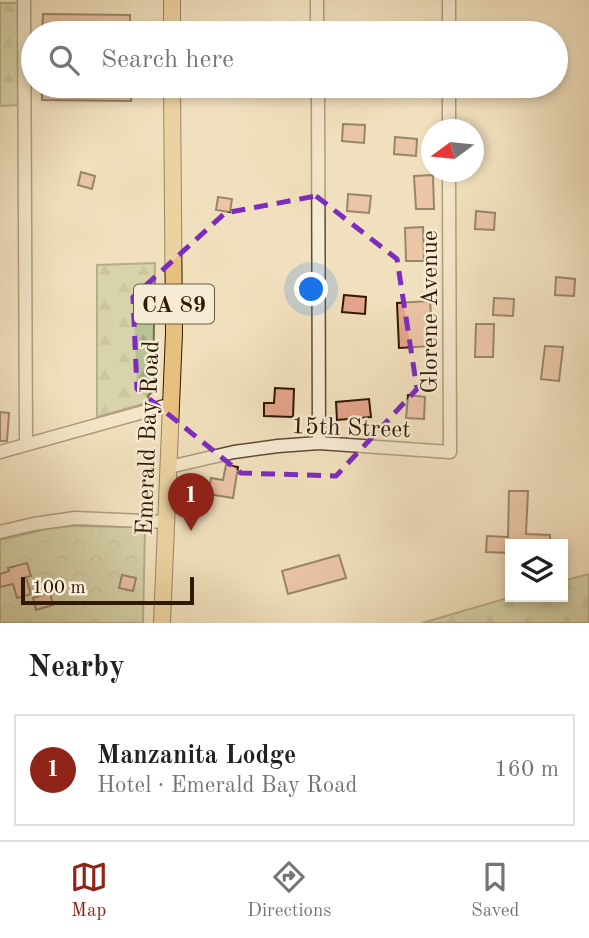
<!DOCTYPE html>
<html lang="en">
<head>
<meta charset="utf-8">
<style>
	body { margin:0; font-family:"Old Standard TT",serif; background:#f2f2f2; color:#202124 }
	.controls { position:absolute; right:21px; bottom:21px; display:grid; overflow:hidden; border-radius:0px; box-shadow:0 4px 10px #0003 }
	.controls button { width:63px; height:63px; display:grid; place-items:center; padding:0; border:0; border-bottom:2px solid #e0e0e0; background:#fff; color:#202124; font:35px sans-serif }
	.compass { position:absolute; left:421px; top:119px; width:63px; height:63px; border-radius:50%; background:#fff; box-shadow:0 4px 10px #0003; rotate:255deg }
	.scale { position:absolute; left:21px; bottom:18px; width:173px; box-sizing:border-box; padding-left:7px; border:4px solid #2e1903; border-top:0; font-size:19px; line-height:24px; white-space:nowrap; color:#2e1903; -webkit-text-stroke:5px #f6ebd4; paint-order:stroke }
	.you { position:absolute; left:312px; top:290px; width:24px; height:24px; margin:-18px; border:5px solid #fff; border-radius:50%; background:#1a73e8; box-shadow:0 0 0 10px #1a73e833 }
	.badge { display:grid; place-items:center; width:46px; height:46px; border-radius:50%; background:#8f2418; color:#fff; font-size:23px; font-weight:700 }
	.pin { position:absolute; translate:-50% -58px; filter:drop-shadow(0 2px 4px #0008) }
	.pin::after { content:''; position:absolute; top:37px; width:24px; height:21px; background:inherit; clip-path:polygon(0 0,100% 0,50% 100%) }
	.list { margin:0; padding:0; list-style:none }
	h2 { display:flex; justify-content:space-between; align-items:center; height:91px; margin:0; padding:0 28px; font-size:30px }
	h2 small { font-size:23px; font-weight:400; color:#757577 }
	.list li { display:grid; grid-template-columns:46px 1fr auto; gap:21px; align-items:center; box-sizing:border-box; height:112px; margin:0 14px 14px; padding:0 14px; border:2px solid #e0e0e0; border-radius:0px }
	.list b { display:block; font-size:26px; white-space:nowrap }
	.list p { margin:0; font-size:23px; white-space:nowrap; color:#757577 }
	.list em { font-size:23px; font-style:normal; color:#757577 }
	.icon { flex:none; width:38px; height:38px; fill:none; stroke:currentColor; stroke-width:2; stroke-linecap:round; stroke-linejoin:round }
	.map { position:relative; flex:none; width:589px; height:623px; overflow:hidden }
	.search { position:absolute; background:#fff; box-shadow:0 4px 10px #0003; left:21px; right:21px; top:21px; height:77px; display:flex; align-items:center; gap:18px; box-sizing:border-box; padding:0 24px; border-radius:38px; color:#757577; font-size:26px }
	.sheet { height:217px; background:#fff }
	nav { display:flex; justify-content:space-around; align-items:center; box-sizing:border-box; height:98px; border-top:2px solid #e0e0e0; background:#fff; font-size:19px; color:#757577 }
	nav a { display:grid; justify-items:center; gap:4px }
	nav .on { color:#8f2418 }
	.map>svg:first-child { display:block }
	.forest { fill:url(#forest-firs); stroke:#736e4b; stroke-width:2 }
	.park { fill:url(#park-crowns); stroke:#736e4b; stroke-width:2 }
	.building { fill:#e6a58c; stroke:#2e1903; stroke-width:2 }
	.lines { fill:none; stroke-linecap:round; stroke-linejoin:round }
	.minor-casing { stroke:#5f4b32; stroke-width:15 }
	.major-casing { stroke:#2e1903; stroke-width:18 }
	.minor { stroke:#f6ebd4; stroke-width:12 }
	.major { stroke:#e8c07e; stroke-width:16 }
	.marked { fill:none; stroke:#7b2cbf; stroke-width:5; stroke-dasharray:14 9; stroke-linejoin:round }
	.labels { text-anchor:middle; stroke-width:5; stroke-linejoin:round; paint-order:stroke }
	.shield { fill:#f6ebd4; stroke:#6a5842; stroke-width:2 }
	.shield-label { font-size:23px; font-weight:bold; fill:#2e1903 }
	.street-label { font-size:24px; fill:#2e1903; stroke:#f6ebd4 }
</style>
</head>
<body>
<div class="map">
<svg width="589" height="623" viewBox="0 0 589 623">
	<defs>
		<pattern id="forest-firs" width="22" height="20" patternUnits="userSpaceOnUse" patternTransform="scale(1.75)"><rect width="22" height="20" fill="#b8c393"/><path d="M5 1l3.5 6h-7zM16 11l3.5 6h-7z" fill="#9ea77d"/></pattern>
		<pattern id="park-crowns" width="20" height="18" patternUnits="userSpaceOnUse" patternTransform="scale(1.75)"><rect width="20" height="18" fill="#b8c393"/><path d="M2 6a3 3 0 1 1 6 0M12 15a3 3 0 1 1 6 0" fill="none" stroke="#9ea77d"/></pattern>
	</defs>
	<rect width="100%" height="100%" fill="#f1e0bd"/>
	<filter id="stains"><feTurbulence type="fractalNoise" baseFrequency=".00286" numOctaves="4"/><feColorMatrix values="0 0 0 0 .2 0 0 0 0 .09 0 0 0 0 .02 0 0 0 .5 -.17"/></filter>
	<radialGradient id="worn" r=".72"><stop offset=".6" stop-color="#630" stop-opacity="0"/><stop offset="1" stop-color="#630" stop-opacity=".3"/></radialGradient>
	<path class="forest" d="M0,3h19v102l-19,1z
		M155,263l-2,123 -1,6 -4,4 1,4 -6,4 -46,13v-152z
		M589,574v49h-167l89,-26h52v-16z"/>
	<path class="park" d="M75,526l57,1 13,2 -2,94h-143v-83l51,-12z"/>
	<path class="building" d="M43,14l87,1v18h-88z
		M216,24h26v9h-26z
		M42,86h90l-1,15 -89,-1z
		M343,124l22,1 -1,18 -22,-2z
		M395,137l22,2 -1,17 -22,-2z
		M81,172l14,4 -3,13 -14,-4z
		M433,175l1,34h-18l-2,-33z
		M348,194l23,2 -2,17 -22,-2z
		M218,197l14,2 -2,13 -14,-2z
		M476,211l19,2 -1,17 -19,-1z
		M423,227l1,34h-18l-1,-33z
		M556,277l19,2 -1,17 -19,-1z
		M344,295l22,2 -1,17 -23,-2z
		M494,298l20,1 -1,17 -20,-1z
		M430,301l3,45 -34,2 -2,-45z
		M476,324h18l-1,33h-18z
		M545,346l18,1 -4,34 -18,-2z
		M275,388l19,1 -1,28 -29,-1v-13h10z
		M408,395l17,2 -1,22 -18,-1z
		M369,399l2,18 -34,3 -1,-18z
		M0,412l9,1 -2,28h-7z
		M226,465l12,2 -5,31 -25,-4 3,-16 12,2z
		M509,491h19l-2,43 24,1v9h-40v9l-24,-1 1,-16 21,1z
		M339,555l7,23 -58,16 -6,-23z
		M27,563l4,13 -5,1 5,17 -14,4 -4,-14 -13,3v-13l9,-3 -1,-3z
		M122,575l14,3 -3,13 -14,-3z
		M50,593l3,12 -17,5 -3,-12z"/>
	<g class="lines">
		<defs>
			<path id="minor" d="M24,0l2,444
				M317,0v33
				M449,0v33
				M318,86l1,357
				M449,86v44
				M0,452l172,-48
				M169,467l65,-15 44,-6 41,-3 131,9 -1,-280
				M0,532l34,-8 41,-6 92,4"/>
			<path id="major" d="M172,0v33
				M162,623l12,-290 -2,-247"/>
		</defs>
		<use href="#minor" class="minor-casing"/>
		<use href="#major" class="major-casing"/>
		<use href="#minor" class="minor"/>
		<use href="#major" class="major"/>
	</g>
	<path d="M0 0H589V623H0ZM316,196l81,63 20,130 -81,87 -95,-3 -104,-84 -4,-92 92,-84z" fill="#f1e0bd" fill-opacity=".55" fill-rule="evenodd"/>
	<path class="marked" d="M316,196l81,63 20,130 -81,87 -95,-3 -104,-84 -4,-92 92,-84z"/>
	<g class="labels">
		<rect class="shield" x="134" y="284.5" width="80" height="39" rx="5"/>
		<g class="shield-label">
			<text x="174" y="312">CA 89</text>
		</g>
		<g class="street-label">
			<text transform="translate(429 312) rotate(-90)" y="8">Glorene Avenue</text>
			<text transform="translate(351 427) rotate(2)" y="8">15th Street</text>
			<text transform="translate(147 438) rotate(-88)" y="8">Emerald Bay Road</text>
		</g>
	</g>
	<rect width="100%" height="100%" filter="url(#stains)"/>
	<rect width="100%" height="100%" fill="url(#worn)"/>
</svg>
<div class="controls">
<button><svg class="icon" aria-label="layers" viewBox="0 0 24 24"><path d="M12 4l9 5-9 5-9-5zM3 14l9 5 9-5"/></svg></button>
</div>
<svg class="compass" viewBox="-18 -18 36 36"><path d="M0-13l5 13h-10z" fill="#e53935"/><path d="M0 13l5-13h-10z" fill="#757577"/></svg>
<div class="scale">100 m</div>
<div class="you"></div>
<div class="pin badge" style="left:191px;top:531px">1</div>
<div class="search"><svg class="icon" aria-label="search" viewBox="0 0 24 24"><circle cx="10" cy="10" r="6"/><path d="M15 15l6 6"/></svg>Search here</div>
</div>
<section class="sheet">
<h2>Nearby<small></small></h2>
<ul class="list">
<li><span class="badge">1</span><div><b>Manzanita Lodge</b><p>Hotel · Emerald Bay Road</p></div><em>160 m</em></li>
</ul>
</section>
<nav>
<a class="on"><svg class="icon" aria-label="map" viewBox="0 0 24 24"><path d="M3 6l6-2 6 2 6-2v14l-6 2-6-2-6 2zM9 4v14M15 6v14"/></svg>Map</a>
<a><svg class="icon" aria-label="directions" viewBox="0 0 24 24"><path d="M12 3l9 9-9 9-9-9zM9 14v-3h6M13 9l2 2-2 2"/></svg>Directions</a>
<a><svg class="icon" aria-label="saved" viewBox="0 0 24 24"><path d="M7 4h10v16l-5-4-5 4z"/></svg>Saved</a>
</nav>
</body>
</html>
